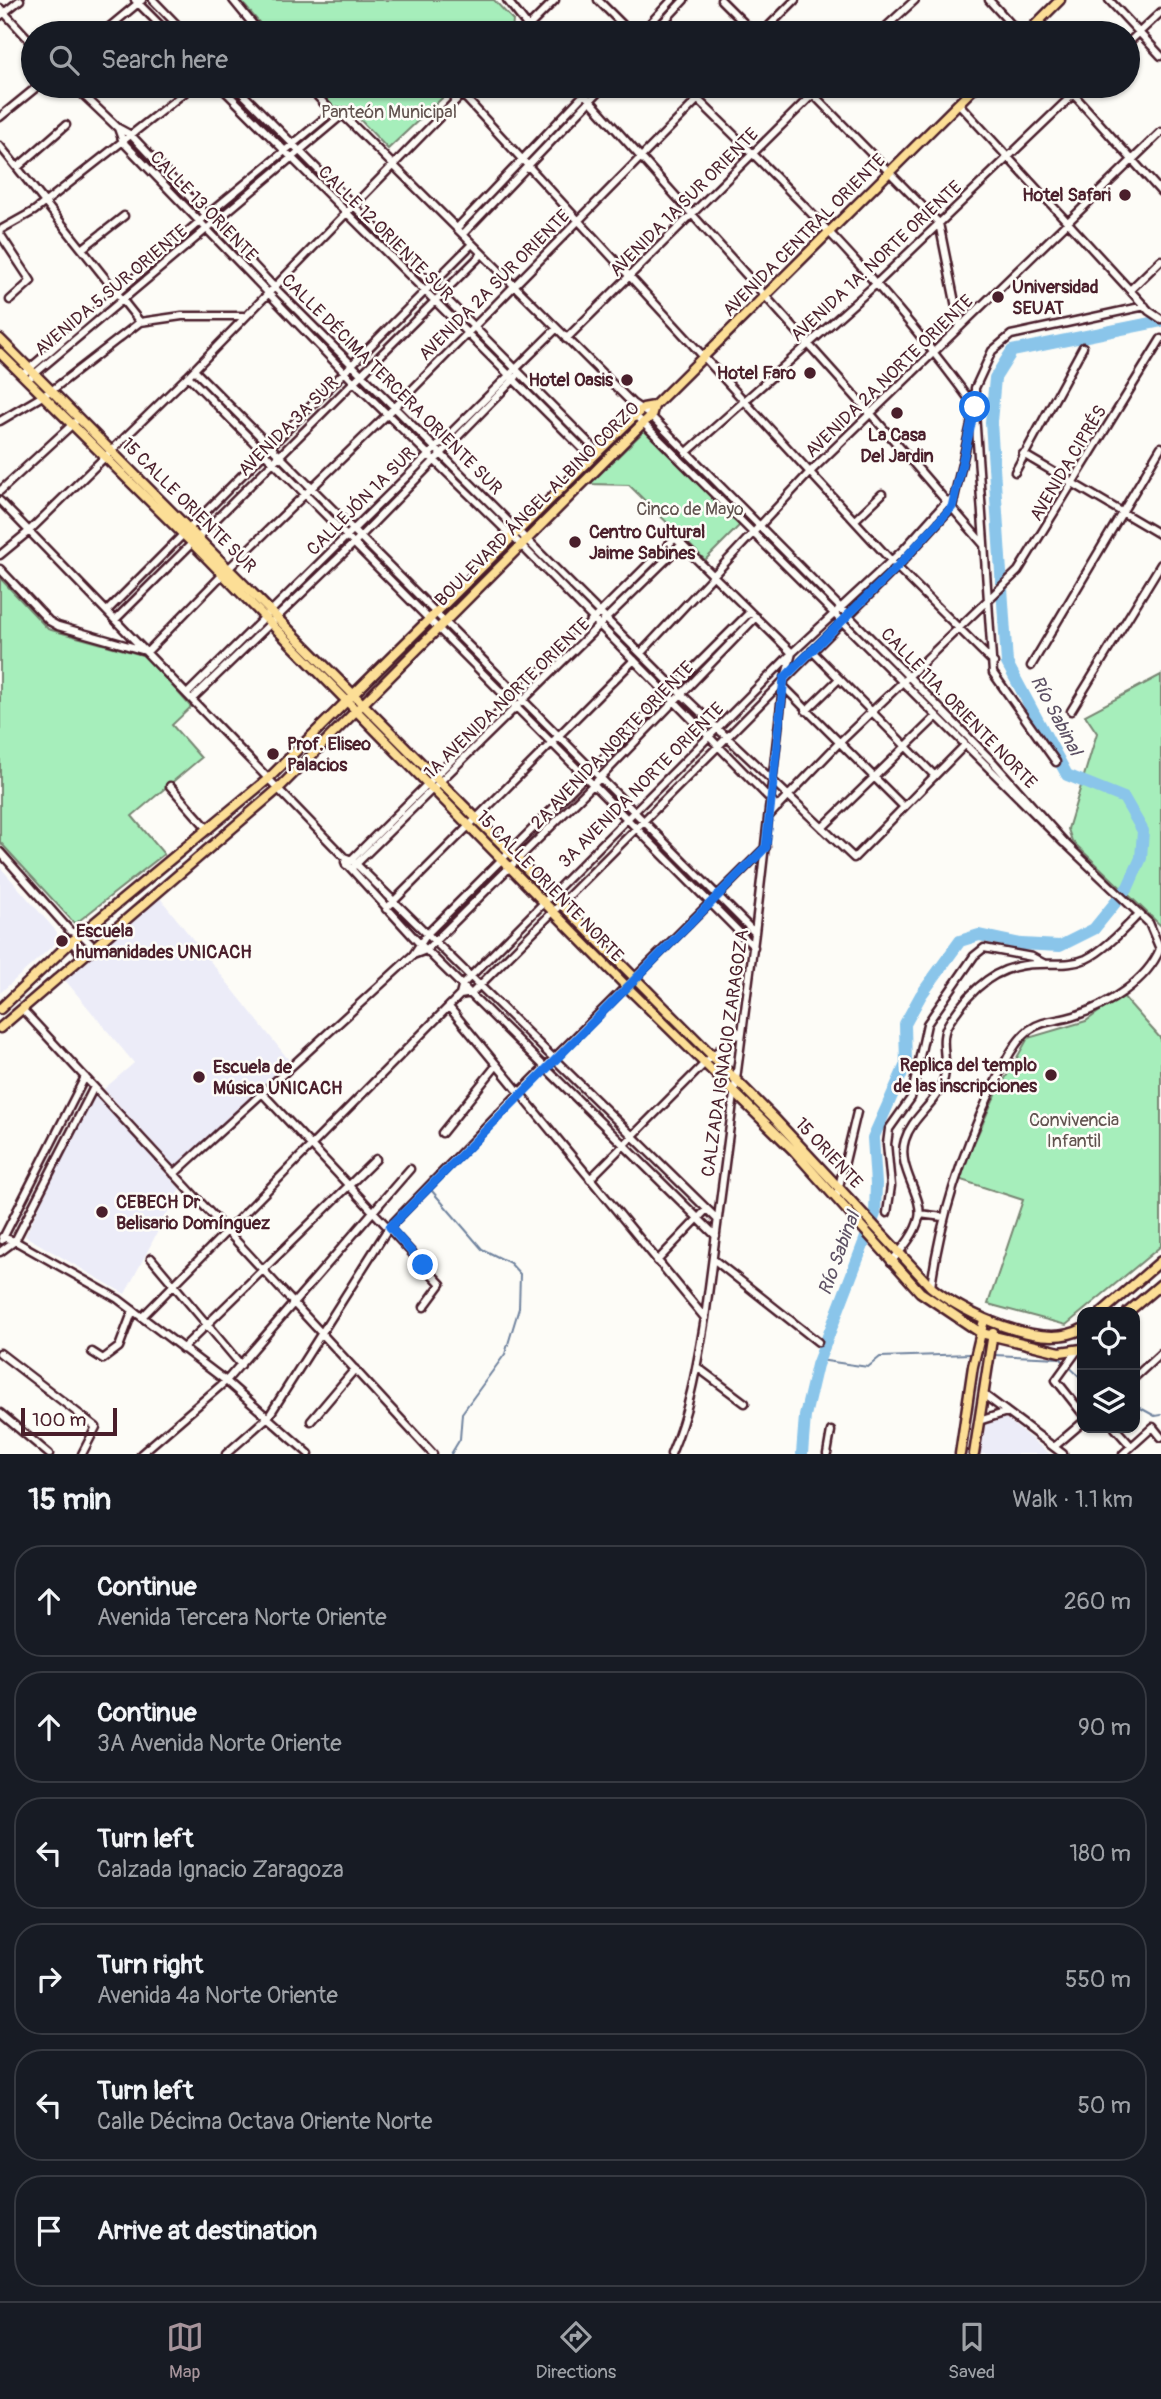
<!DOCTYPE html>
<html lang="en">
<head>
<meta charset="utf-8">
<style>
	body { margin:0; font-family:Pangolin,sans-serif; background:#20242c; color:#f1f3f6 }
	.controls { position:absolute; right:21px; bottom:21px; display:grid; overflow:hidden; border-radius:14px; box-shadow:0 2px 5px #0004 }
	.controls button { width:63px; height:63px; display:grid; place-items:center; padding:0; border:0; border-bottom:2px solid #363941; background:#171b24; color:#f1f3f6; font:35px sans-serif }
	.scale { position:absolute; left:21px; bottom:18px; width:96px; box-sizing:border-box; padding-left:7px; border:4px solid #4a1f2b; border-top:0; font-size:19px; line-height:24px; white-space:nowrap; color:#4a1f2b; -webkit-text-stroke:5px #fdfcf7; paint-order:stroke }
	.stop { position:absolute; width:21px; height:21px; margin:-16px; border:5px solid #1a73e8; border-radius:50%; background:#fff }
	.stop.end { background:#1a73e8; border-color:#fff; box-shadow:0 2px 7px #0008 }
	.list { margin:0; padding:0; list-style:none }
	h2 { display:flex; justify-content:space-between; align-items:center; height:91px; margin:0; padding:0 28px; font-size:30px }
	h2 small { font-size:23px; font-weight:400; color:#9ea1a6 }
	.list li { display:grid; grid-template-columns:46px 1fr auto; gap:21px; align-items:center; box-sizing:border-box; height:112px; margin:0 14px 14px; padding:0 14px; border:2px solid #363941; border-radius:28px }
	.list b { display:block; font-size:26px; white-space:nowrap }
	.list p { margin:0; font-size:23px; white-space:nowrap; color:#9ea1a6 }
	.list em { font-size:23px; font-style:normal; color:#9ea1a6 }
	.icon { flex:none; width:38px; height:38px; fill:none; stroke:currentColor; stroke-width:2; stroke-linecap:round; stroke-linejoin:round }
	.map { position:relative; flex:none; width:1161px; height:1454px; overflow:hidden }
	.search { position:absolute; background:#171b24; box-shadow:0 2px 5px #0004; left:21px; right:21px; top:21px; height:77px; display:flex; align-items:center; gap:18px; box-sizing:border-box; padding:0 24px; border-radius:38px; color:#9ea1a6; font-size:26px }
	.sheet { height:847px; background:#171b24 }
	nav { display:flex; justify-content:space-around; align-items:center; box-sizing:border-box; height:98px; border-top:2px solid #363941; background:#171b24; font-size:19px; color:#9ea1a6 }
	nav a { display:grid; justify-items:center; gap:4px }
	nav .on { color:#a6949b }
	.map>svg:first-child { display:block }
	.built { fill:#ececf8 }
	.green { fill:#a6eebb; stroke:#788673; stroke-width:2 }
	.lines { fill:none; stroke-linecap:round; stroke-linejoin:round }
	.stream { stroke:#70839e; stroke-width:2 }
	.river { stroke:#8ac5ea; stroke-width:12 }
	.minor-casing { stroke:#4a1f2b; stroke-width:11 }
	.major-casing { stroke:#4a1f2b; stroke-width:13 }
	.minor { stroke:#fdfcf7; stroke-width:6 }
	.major { stroke:#fcde96; stroke-width:8 }
	.route { stroke:#1a73e8; stroke-width:9 }
	.poi-dot { fill:#4a1f2b; stroke:#fdfcf7; stroke-width:2.5 }
	.labels { text-anchor:middle; stroke-width:5; stroke-linejoin:round; paint-order:stroke }
	.park-label { font-size:18px; fill:#61534f; stroke:#fdfcf7 }
	.poi-label { font-size:18px; font-weight:bold; fill:#4a1f2b; stroke:#fdfcf7; text-anchor:start }
	.street-label { font-size:18px; fill:#4a1f2b; stroke:#fdfcf7 }
	.water-label { font-size:19px; font-style:italic; fill:#5d5164; stroke:#fdfcf7 }
</style>
</head>
<body>
<div class="map">
<svg width="1161" height="1454" viewBox="0 0 1161 1454">
	<rect width="100%" height="100%" fill="#fdfcf7"/>
	<filter id="ink" filterUnits="userSpaceOnUse"><feTurbulence type="fractalNoise" baseFrequency=".0143" numOctaves="2"/><feDisplacementMap in="SourceGraphic" scale="14" xChannelSelector="R" yChannelSelector="G"/><feConvolveMatrix kernelMatrix="1 2 1 2 8 2 1 2 1" color-interpolation-filters="sRGB"/></filter>
	<g filter="url(#ink)">
		<path class="built" d="M0,867l57,65v10l-57,51z
			M160,898l132,166 -114,106 -74,-81 30,-26 -69,-83z
			M94,1093l86,96 -55,105 -100,-58z
			M1004,1417l46,37h-71l4,-29z"/>
		<path class="green" d="M240,0h254l19,20 -1,12 -244,1z
			M312,86h143l-67,63 -40,-42h-18z
			M646,429l96,94 -37,37 -76,-75 -39,-1z
			M0,578l48,51 98,27 45,51 -19,18 29,33 -69,58 32,38 -89,70 -75,-82z
			M1161,675v251l-89,-85 -4,-12 29,-96 -12,-18z
			M1122,995l39,44v207l-95,79 -78,-21 35,-104 -65,-21 35,-79 35,-62 58,-17z"/>
		<g class="lines">
			<path class="stream" d="M432,1191l50,58 28,14 10,11 -1,34 -14,46 -43,59 -2,26 -9,15
				M994,1355l66,3 22,21
				M819,1360l49,7 12,-10 91,-3
				M1135,1405l20,11 6,-1"/>
			<path class="river" d="M802,1454l3,-38 12,-51 58,-151 1,-30 -3,-46 33,-74 -1,-40 16,-29 39,-54 19,-6 42,9 39,2 34,-17 34,-42 13,-29 2,-27 -19,-33 -57,-23 -60,-112 -16,-241 4,-44 17,-27 149,-30"/>
			<defs>
				<path id="minor" d="M135,0l33,33
					M153,0l32,33
					M233,0l27,33
					M507,0l26,33
					M598,0l33,33
					M721,0l33,33
					M989,0l30,33
					M1109,0l52,56
					M0,8l33,36
					M0,16l20,-16
					M102,33l40,-33
					M522,33l33,-33
					M641,33l31,-33
					M653,33l31,-33
					M762,33l33,-33
					M879,33l36,-33
					M1128,43l33,-31
					M74,86l44,42 13,7 143,152 401,401 179,170 110,-112
					M220,86l372,372
					M235,86l363,366
					M308,86l24,26 13,5 287,286 19,13 342,346 73,82 83,79 11,26
					M577,86l294,328 113,131
					M684,86c103,100 206,203 290,320
					M805,86l134,137 21,104
					M1066,86l95,106
					M462,94l435,473 97,96
					M959,104l190,207 12,8
					M0,117l38,-31
					M118,128l5,14 230,239 167,163 258,263
					M0,146l140,176
					M18,167l48,-42
					M457,228l135,-142
					M0,230l34,-19 159,-125
					M0,234l31,47 -21,19
					M463,234l141,-148
					M82,249l42,-33
					M1130,290l31,-30
					M140,322l42,-6h61
					M566,339l255,-253
					M194,370l561,563
					M22,375l185,-160 125,-103
					M32,376l310,-261
					M188,376l566,571
					M975,413l18,260 63,89
					M634,414l430,429
					M0,421l51,-30 89,-69
					M686,453l189,-168 207,-199
					M1023,454l138,81
					M1015,472l68,-125
					M0,491l75,-69
					M0,501l344,356 8,3 366,360
					M855,520l27,-26
					M0,555l28,-23 160,-156 282,-290
					M0,569l49,52 9,5 88,25
					M107,611l365,-367
					M115,620l367,-366
					M812,651l122,124
					M147,652l82,-84 166,-161 316,-321
					M641,653l169,-181 351,-340
					M1031,666l130,-219
					M783,686l120,120
					M187,694l369,-365
					M192,699l162,-156 162,-166
					M806,711l33,-32
					M1071,711l90,-147
					M170,786l38,43
					M768,817l70,-73 180,-173 143,-232
					M822,828l114,-111
					M0,852l70,79 12,4 12,12
					M345,862l74,81 297,293
					M346,865l329,-327 117,115 -9,33 -28,247 -50,385c-8,47 -15,92 -34,136
					M354,866l328,-322
					M386,909l248,-249
					M71,940l12,17
					M413,955l14,-21 323,-322
					M460,995l12,-2 425,-426 55,-60 23,-100v-19l17,-37 19,-16 134,-29
					M449,1007l256,311
					M22,1009l411,445
					M263,1094l178,190 -17,23
					M442,1133l54,-67
					M174,1174l239,-219 13,-5 175,-173 155,-160
					M590,1179l121,-122 30,-26
					M836,1199l21,-87
					M887,1213l4,-27 -4,-42 2,-15 22,-31 16,-74 47,-68 10,-8 48,9 11,6
					M920,1214l23,3
					M2,1237l13,4 103,58 108,82 83,73
					M2,1240l83,-163
					M0,1252l15,-11 79,-154
					M151,1258l90,107
					M713,1259l105,83
					M657,1261l49,-51
					M891,1262c11,-13 24,-27 28,-44 5,-22 -23,-50 -14,-78 7,-24 33,-37 39,-62 5,-21 -7,-38 6,-57 22,-33 47,-57 89,-57 17,-1 31,2 47,-5 19,-9 38,-30 53,-45
					M931,1287c9,-70 31,-134 61,-198 10,-20 19,-44 37,-59 13,-10 30,-9 45,-14 33,-10 73,-35 86,-67
					M142,1317l318,-322 3,-11 329,-331 112,-104 43,-48 7,-2
					M182,1349l194,-190
					M1077,1351l-21,29 26,33
					M92,1352l11,7 16,-12 14,-37
					M0,1353l96,74 -14,27
					M697,1367l48,36
					M1135,1377l26,-24
					M983,1394l80,60
					M0,1413l49,41
					M311,1421l44,-52
					M979,1421l28,-9
					M1115,1428l16,18
					M1054,1447l28,-24
					M141,1454l85,-73 184,-212
					M226,1454l43,-38 120,-189 129,-133 248,-247
					M827,1454l4,-23
					M1123,1454l30,-27 8,10"/>
				<path id="major" d="M1027,33l33,-33
					M0,339l774,779 157,169c32,27 112,64 151,42
					M0,353l191,189 436,445 167,164 126,141 61,41 79,19 22,-3
					M0,1009l71,-67 197,-163 330,-327 45,-44 11,-2
					M0,1028l278,-239 364,-365 9,-8 3,-10 322,-320
					M1102,1312l59,-51
					M1128,1312l33,-28
					M960,1454l13,-88 11,-46
					M974,1454l19,-121"/>
			</defs>
			<use href="#minor" class="minor-casing"/>
			<use href="#major" class="major-casing"/>
			<use href="#minor" class="minor"/>
			<use href="#major" class="major"/>
		</g>
	</g>
	<g class="lines" filter="url(#ink)">
		<path class="route" d="M423,1265l-33,-38 376,-380 18,-169 113,-111 55,-60 23,-100"/>
	</g>
	<g class="poi-dot">
		<circle cx="1125" cy="195" r="7"/>
		<circle cx="998" cy="297" r="7"/>
		<circle cx="810" cy="373" r="7"/>
		<circle cx="627" cy="380" r="7"/>
		<circle cx="897" cy="413" r="7"/>
		<circle cx="575" cy="542" r="7"/>
		<circle cx="273" cy="754" r="7"/>
		<circle cx="62" cy="941" r="7"/>
		<circle cx="1051" cy="1075" r="7"/>
		<circle cx="199" cy="1077" r="7"/>
		<circle cx="102" cy="1212" r="7"/>
	</g>
	<g class="labels">
		<g class="park-label">
			<text x="389" y="118">Panteón Municipal</text>
			<text x="690" y="515">Cinco de Mayo</text>
			<text x="1074" y="1126">Convivencia<tspan x="1074" dy="21">Infantil</tspan></text>
		</g>
		<g class="poi-label">
			<text x="1111" y="201" text-anchor="end">Hotel Safari</text>
			<text x="1012" y="293">Universidad<tspan x="1012" dy="21">SEUAT</tspan></text>
			<text x="796" y="379" text-anchor="end">Hotel Faro</text>
			<text x="613" y="386" text-anchor="end">Hotel Oasis</text>
			<text x="897" y="441" text-anchor="middle">La Casa<tspan x="897" dy="21">Del Jardin</tspan></text>
			<text x="589" y="538">Centro Cultural<tspan x="589" dy="21">Jaime Sabines</tspan></text>
			<text x="287" y="750">Prof. Eliseo<tspan x="287" dy="21">Palacios</tspan></text>
			<text x="76" y="937">Escuela<tspan x="76" dy="21">humanidades UNICACH</tspan></text>
			<text x="1037" y="1071" text-anchor="end">Replica del templo<tspan x="1037" dy="21">de las inscripciones</tspan></text>
			<text x="213" y="1073">Escuela de<tspan x="213" dy="21">Música UNICACH</tspan></text>
			<text x="116" y="1208">CEBECH Dr<tspan x="116" dy="21">Belisario Domínguez</tspan></text>
		</g>
		<g class="street-label">
			<text transform="translate(684 202) rotate(-45)" y="6">AVENIDA 1A SUR ORIENTE</text>
			<text transform="translate(204 206) rotate(46)" y="6">CALLE 13 ORIENTE</text>
			<text transform="translate(386 233) rotate(45)" y="6">CALLE 12 ORIENTE SUR</text>
			<text transform="translate(804 235) rotate(-45)" y="6">AVENIDA CENTRAL ORIENTE</text>
			<text transform="translate(876 261) rotate(-43)" y="6">AVENIDA 1A. NORTE ORIENTE</text>
			<text transform="translate(494 285) rotate(-45)" y="6">AVENIDA 2A SUR ORIENTE</text>
			<text transform="translate(111 290) rotate(-40)" y="6">AVENIDA 5 SUR ORIENTE</text>
			<text transform="translate(889 376) rotate(-44)" y="6">AVENIDA 2A NORTE ORIENTE</text>
			<text transform="translate(392 384) rotate(45)" y="6">CALLE DÉCIMA TERCERA ORIENTE SUR</text>
			<text transform="translate(288 426) rotate(-45)" y="6">AVENIDA 3A SUR</text>
			<text transform="translate(1068 463) rotate(-59)" y="6">AVENIDA CIPRÉS</text>
			<text transform="translate(361 501) rotate(-45)" y="6">CALLEJÓN 1A SUR</text>
			<text transform="translate(537 504) rotate(-45)" y="6">BOULEVARD ÁNGEL ALBINO CORZO</text>
			<text transform="translate(189 505) rotate(45)" y="6">15 CALLE ORIENTE SUR</text>
			<text transform="translate(507 698) rotate(-44)" y="6">1A AVENIDA NORTE ORIENTE</text>
			<text transform="translate(959 708) rotate(46)" y="6">CALLE 11A. ORIENTE NORTE</text>
			<text transform="translate(612 745) rotate(-46)" y="6">2A AVENIDA NORTE ORIENTE</text>
			<text transform="translate(641 785) rotate(-45)" y="6">3A AVENIDA NORTE ORIENTE</text>
			<text transform="translate(550 886) rotate(46)" y="6">15 CALLE ORIENTE NORTE</text>
			<text transform="translate(725 1053) rotate(-82)" y="6">CALZADA IGNACIO ZARAGOZA</text>
			<text transform="translate(829 1153) rotate(47)" y="6">15 ORIENTE</text>
		</g>
		<g class="water-label">
			<text transform="translate(1057 715) rotate(62)" y="7">Río Sabinal</text>
			<text transform="translate(838 1253) rotate(-70)" y="7">Río Sabinal</text>
		</g>
	</g>
</svg>
<div class="controls">
<button><svg class="icon" aria-label="locate" viewBox="0 0 24 24"><circle cx="12" cy="12" r="6"/><path d="M12 2v4M12 18v4M2 12h4M18 12h4"/></svg></button>
<button><svg class="icon" aria-label="layers" viewBox="0 0 24 24"><path d="M12 4l9 5-9 5-9-5zM3 14l9 5 9-5"/></svg></button>
</div>
<div class="scale">100 m</div>
<div class="stop" style="left:975px;top:407px"></div>
<div class="stop end" style="left:423px;top:1265px"></div>
<div class="search"><svg class="icon" aria-label="search" viewBox="0 0 24 24"><circle cx="10" cy="10" r="6"/><path d="M15 15l6 6"/></svg>Search here</div>
</div>
<section class="sheet">
<h2>15 min<small>Walk · 1.1 km</small></h2>
<ul class="list">
<li><svg class="icon" aria-label="ahead" viewBox="0 0 24 24"><path d="M12 20V5M6 11l6-6 6 6"/></svg><div><b>Continue</b><p>Avenida Tercera Norte Oriente</p></div><em>260 m</em></li>
<li><svg class="icon" aria-label="ahead" viewBox="0 0 24 24"><path d="M12 20V5M6 11l6-6 6 6"/></svg><div><b>Continue</b><p>3A Avenida Norte Oriente</p></div><em>90 m</em></li>
<li><svg class="icon" aria-label="left" viewBox="0 0 24 24"><path d="M17 20v-9H6M10 6l-5 5 5 5"/></svg><div><b>Turn left</b><p>Calzada Ignacio Zaragoza</p></div><em>180 m</em></li>
<li><svg class="icon" aria-label="right" viewBox="0 0 24 24"><path d="M7 20v-9h11M14 6l5 5-5 5"/></svg><div><b>Turn right</b><p>Avenida 4a Norte Oriente</p></div><em>550 m</em></li>
<li><svg class="icon" aria-label="left" viewBox="0 0 24 24"><path d="M17 20v-9H6M10 6l-5 5 5 5"/></svg><div><b>Turn left</b><p>Calle Décima Octava Oriente Norte</p></div><em>50 m</em></li>
<li><svg class="icon" aria-label="arrive" viewBox="0 0 24 24"><path d="M6 21V4h12l-3 4 3 4H6"/></svg><div><b>Arrive at destination</b></div></li>
</ul>
</section>
<nav>
<a class="on"><svg class="icon" aria-label="map" viewBox="0 0 24 24"><path d="M3 6l6-2 6 2 6-2v14l-6 2-6-2-6 2zM9 4v14M15 6v14"/></svg>Map</a>
<a><svg class="icon" aria-label="directions" viewBox="0 0 24 24"><path d="M12 3l9 9-9 9-9-9zM9 14v-3h6M13 9l2 2-2 2"/></svg>Directions</a>
<a><svg class="icon" aria-label="saved" viewBox="0 0 24 24"><path d="M7 4h10v16l-5-4-5 4z"/></svg>Saved</a>
</nav>
</body>
</html>
